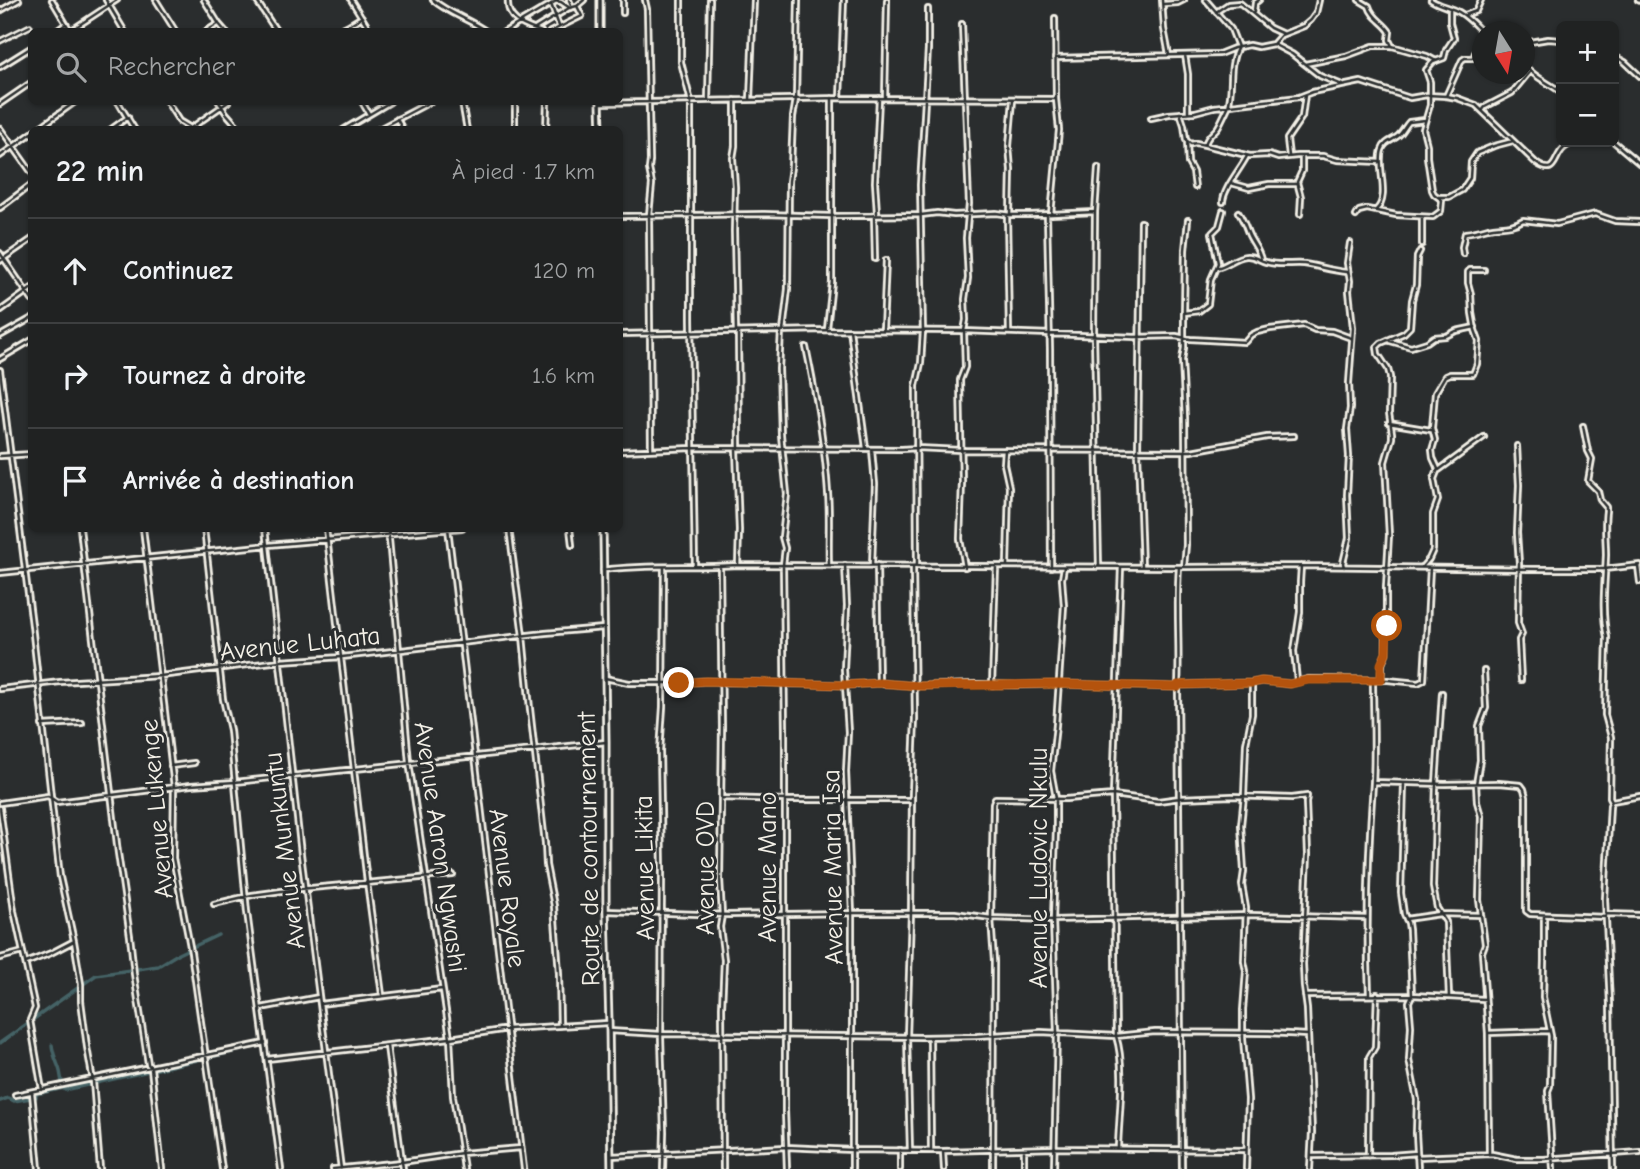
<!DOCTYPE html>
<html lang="fr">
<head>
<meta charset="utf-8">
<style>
	body { margin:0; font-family:"Comic Neue",sans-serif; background:#2d2f2f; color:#f1f3f6 }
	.controls { position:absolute; right:21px; top:21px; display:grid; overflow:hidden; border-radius:10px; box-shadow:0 2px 5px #0004 }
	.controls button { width:63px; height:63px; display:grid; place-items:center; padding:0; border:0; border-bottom:2px solid #3d3f40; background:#202222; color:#f1f3f6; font:35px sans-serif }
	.compass { position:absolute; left:1472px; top:21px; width:63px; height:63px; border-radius:50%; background:#202222; box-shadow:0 2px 5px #0004; rotate:169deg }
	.stop { position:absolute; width:21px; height:21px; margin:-16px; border:5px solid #b45309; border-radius:50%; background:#fff }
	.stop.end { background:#b45309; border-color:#fff; box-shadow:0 2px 7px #0008 }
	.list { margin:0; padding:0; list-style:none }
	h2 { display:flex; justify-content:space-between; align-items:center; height:91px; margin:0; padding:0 28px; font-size:30px }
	h2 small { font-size:23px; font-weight:400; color:#a2a4a5 }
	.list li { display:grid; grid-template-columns:46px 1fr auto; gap:21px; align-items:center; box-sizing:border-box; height:105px; padding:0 28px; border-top:2px solid #3d3f40 }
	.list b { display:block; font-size:26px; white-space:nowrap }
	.list em { font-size:23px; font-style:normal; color:#a2a4a5 }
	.icon { flex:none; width:38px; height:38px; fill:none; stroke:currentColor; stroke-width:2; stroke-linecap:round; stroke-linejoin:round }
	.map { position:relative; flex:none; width:1640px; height:1169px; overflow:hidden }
	.search { position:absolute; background:#202222; box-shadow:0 2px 5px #0004; left:28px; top:28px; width:595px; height:77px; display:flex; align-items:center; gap:18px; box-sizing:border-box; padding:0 24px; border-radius:10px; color:#a2a4a5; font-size:26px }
	.panel { position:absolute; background:#202222; box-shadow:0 2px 5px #0004; left:28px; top:126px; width:595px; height:406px; border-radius:10px }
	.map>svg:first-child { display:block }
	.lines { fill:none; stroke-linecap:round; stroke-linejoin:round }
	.canal { stroke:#456366; stroke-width:3.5 }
	.pedestrian-casing { stroke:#f4f1e8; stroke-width:7 }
	.minor-casing { stroke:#f4f1e8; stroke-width:8 }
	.tertiary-casing { stroke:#f4f1e8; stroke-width:9 }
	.pedestrian { stroke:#2a2d2e; stroke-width:2 }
	.minor { stroke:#2a2d2e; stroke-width:2.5 }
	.tertiary { stroke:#2a2d2e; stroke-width:3.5 }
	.route { stroke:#b45309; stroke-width:9 }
	.labels { text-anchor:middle; stroke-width:6; stroke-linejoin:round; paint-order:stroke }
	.street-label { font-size:26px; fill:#f4f1e8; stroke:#2a2d2e }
</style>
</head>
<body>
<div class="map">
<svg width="1640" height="1169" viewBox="0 0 1640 1169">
	<rect width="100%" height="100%" fill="#2a2d2e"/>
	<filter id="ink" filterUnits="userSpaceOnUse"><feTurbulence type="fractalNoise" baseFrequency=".0143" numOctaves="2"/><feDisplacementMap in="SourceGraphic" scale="14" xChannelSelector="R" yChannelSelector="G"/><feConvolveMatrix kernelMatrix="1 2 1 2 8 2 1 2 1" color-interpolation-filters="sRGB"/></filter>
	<g filter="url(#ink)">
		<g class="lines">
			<path class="canal" d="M0,1043l96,-68 62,-9 18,-11 42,-20
				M52,1045c1,9 4,15 7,23 2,5 2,12 4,18
				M0,1101l8,-3 6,3 22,-4v-3l28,-6 1,2 199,-45"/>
			<defs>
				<path id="pedestrian" d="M0,41l30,-15"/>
				<path id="minor" d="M52,0l19,32
					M106,0l19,32
					M156,0l20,32
					M204,0l15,24 7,8
					M256,0l21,32
					M351,0l20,32
					M433,0c16,14 37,19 54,32
					M508,0c-2,21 17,26 33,32
					M552,0l9,2 9,6
					M569,0l3,7
					M645,0l2,9 3,152 -1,8 3,15 -3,31 2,234
					M681,0v62l10,40v217l4,247
					M1162,0l2,29 5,26
					M1359,0l10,6c3,12 15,16 21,26l-1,8 3,6
					M1431,0c9,6 19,7 28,12 9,5 16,13 23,20
					M1638,0l2,1
					M551,4l8,22
					M1164,4l14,-1 6,-3
					M0,11l19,-11
					M1216,12l12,-8 12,-1 30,25 13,6
					M1254,12l1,-9 4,-3
					M623,13v-13
					M1465,15l11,-4 5,-11
					M962,24l7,180 -3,34 2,40 -3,21 1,21 -2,11 1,36 -5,13 2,102 -2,57 5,28
					M535,29l34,-21 8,-2
					M70,31l47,-31
					M55,32l11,-8
					M205,32l13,-8
					M334,32l13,-6 15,-9
					M504,32l54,-32
					M550,32l32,-16 -5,-10 7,-6
					M1524,43l24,-4 13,1
					M1273,44l19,10 28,22 22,9
					M1185,55l3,19v39
					M1614,56l11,6 15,14
					M1055,58l164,-4 15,-6 15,-3 9,2 15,-3 8,-9 23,-9 7,-6 5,-7 3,-13
					M1305,64l41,-8 27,-10h19l35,10 9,5
					M1524,65c10,12 25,18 37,27
					M0,67l32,-20
					M1446,96l16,-36 3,-2h8l2,-5 7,-4
					M840,98l4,-98
					M885,98l2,-98
					M735,100v46l-2,12 2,29 -1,44 2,100
					M750,100l4,-100
					M708,101l2,-101
					M118,102l17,28
					M167,102l12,19 10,6
					M219,102l7,11 15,17
					M362,102l7,12
					M462,102l5,28
					M601,103l239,-5 216,1
					M0,104l32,-22
					M1482,111l3,-4 27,-14 18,-22
					M1180,113l4,12 2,15 5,4 5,-1 9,2 45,11 19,-1 9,3 19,-2h26l14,4 43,2
					M1151,118l18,-4 26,-2 19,-5 85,-10 13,-5 49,-10 49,16 17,-3 19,1 11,2 19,7 60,58c20,14 17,-4 27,-14 3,-3 7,-5 11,-7
					M397,119l6,11
					M0,128l32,45
					M36,130l39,-28
					M110,130l18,-13
					M188,130l40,-28
					M343,130l47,-28
					M377,130l53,-28
					M515,130v-28
					M546,130l1,-28
					M1187,141l1,22 5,9 2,15
					M1614,142l26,22
					M1205,145c2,-10 8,-11 13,-18 3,-5 7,-14 10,-20 6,-19 -1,-41 10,-60l-7,-18 -25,-29
					M0,156l32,-23
					M1289,156l-2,-17 15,-22 3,-22
					M1098,168l-3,44 -1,123 5,231
					M1231,183l18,5 20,-4h28
					M1439,197h10l13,-7 8,-12 1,-16 6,-9 17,-7 19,-5
					M1223,202c0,-13 17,-32 24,-46
					M0,208l32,-24
					M1376,210c15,-13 0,-43 6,-60 3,-9 10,-9 16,-14 5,-4 7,-10 11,-14l16,-2
					M1238,212c5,7 7,13 10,21 4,10 11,16 13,27
					M877,213l-2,-31 4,-84
					M1051,214l8,-84 -3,-31 -1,-81
					M1300,214l1,-17 -4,-15 5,-11v-15
					M874,215l1,44
					M1007,215l2,117
					M1010,215l1,-45 -2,-24 4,-46
					M1047,215l3,134 1,218
					M620,216l144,-2 67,2 90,-1 16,-2 17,2 42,-2 14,2h20l65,-3
					M1356,216l3,-5 8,-2 29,6 37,2 8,-6 1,-11 -8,-6 -2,-4 -5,-33v-12l-4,-16 7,-24v-23l-4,-12 7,-8 11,-4 2,-8 8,-12 -4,-15v-15
					M1141,222l-3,229 4,116
					M1422,244v-27
					M0,253l32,47
					M1463,254l-1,-7 3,-14c8,-1 16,-3 23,-5 13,-3 22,0 35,-8l34,4 38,-10 20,7 25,1
					M0,261l32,-22
					M1216,268c11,-2 19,-11 30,-12 8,-1 12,4 20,6 12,4 25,1 38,2 14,2 28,7 43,8
					M0,311l32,-23
					M1184,313l1,-63 3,-30
					M827,329l5,-47v-184
					M850,330l16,118
					M883,330l3,-70
					M781,331l-2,38 2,66 6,59 -5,43 3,11 -2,17 2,165v381l2,58
					M783,331l5,-42 1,-108 2,-14 2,-50 3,-18 2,-99
					M738,332l1,116
					M620,334l207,-4 137,1 171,6 41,-1 14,3 55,3 6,-7 6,-3 13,-3 34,-4 11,5 17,1 19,7
					M0,336l32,-18
					M1390,341l21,6 16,-5 7,-5 12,-1 10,-5 19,-4
					M806,347c10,48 19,97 22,146 2,24 0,48 1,72
					M0,359l32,-19
					M0,370l32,255 28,252 14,64 7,43v17l6,46 6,34 7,88
					M1389,423l42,7
					M1583,426l5,25 4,8 -4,22 10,10 2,9 6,7v4c-2,15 0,30 0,44 -1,27 -5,56 1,82l-2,78 6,22 -1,60 2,4 -2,4 -5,94 5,105 3,165
					M1517,446l2,39 -2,48 2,30 -1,60 4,11 -3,6 2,40
					M736,449l3,81 -1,35
					M1005,450l-1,14 5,23 -2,78
					M620,451l73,-3 209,1 15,-1 44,2 230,1 76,-14 27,-1
					M0,456l32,-2
					M1439,470l45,-33
					M80,528l38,325 12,83 4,38 11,70 3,20 3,4 11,101
					M143,528l31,259 -1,71 18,94 31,217
					M204,528l19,171 7,31 17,182 34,257
					M265,528l36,326 40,315
					M326,528l41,354 15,113
					M388,528l21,234 41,276 3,58 11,73
					M448,528l76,641
					M509,528l14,108 7,73 15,134 1,22 8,41 5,67 1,52
					M570,528l2,17
					M845,565l2,41 -3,63 4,63 -2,40 6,141v256
					M872,565l3,-81 -3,-34
					M877,565l2,118
					M917,566l-1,-180 5,-23 2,-32 -3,-146 8,-136v-40
					M1638,566l2,16
					M720,567l2,160 -2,152 2,36 -2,12 4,33 -2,47 1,162
					M1179,567c-3,40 1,80 -1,120l4,482
					M1184,567l2,-22 -1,-127 -3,-58 2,-12v-35l15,-2 9,-7 3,-25 7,-16 -6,-30 7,-7 4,-15
					M1344,567l-1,-4 6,-25 -2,-43 2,-39 -2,-27 3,-21 -1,-25 4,-55 -4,-37 1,-10 -3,-18 3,-20
					M1422,567l7,-8 4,-9v-36l5,-14 -4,-21 4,-10 -5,-11 -1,-8 3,-10 -3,-12 3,-35 10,-17 5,-2h23l4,-10 2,-23 -4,-11 -3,-17 -1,-19 -3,-11v-11l2,-2h14
					M603,570c45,-6 90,-2 135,-5l446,2 117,-1 240,3h63l36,-4
					M0,573l268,-28 194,-17
					M1484,671l2,37 -7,18 1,34 -4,24 1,18 4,14 -2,84 6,44 -3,8 6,81 1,121
					M605,678l24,5h50l27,-2 139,4 34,-2 41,3 55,-2 41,1 43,-1 119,3
					M1381,680l1,-16 4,-11v-66l3,-52 -4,-73 7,-24v-5l-3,-20 1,-36 -2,-8 -10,-15 -1,-7 4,-4 23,-10 6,-6 2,-27 4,-15 1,-28 3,-6
					M1297,681l-3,-30 6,-39v-30l1,-16
					M992,685l4,-118
					M1178,685l74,-2 10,-2 28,3 18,-5 80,1 30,3 6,-3 6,-112
					M0,689l60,-7 100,-6 120,-15 62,-4 203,-24 59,-5
					M1442,693l-6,91 -3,103 4,21 9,14 3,75
					M42,725l40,-2
					M171,766l23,-3
					M1373,782l72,2 54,-1 22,2 3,4 2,8v114l4,3 76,3
					M1404,783l-3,110 3,21 4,9 1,7 3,65 -3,7 2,24 -2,34 8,40 -1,33 2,36
					M721,798l64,2h126
					M1612,801l28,-5
					M0,803l48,-7 9,6 134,-17 44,-3 371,-40
					M0,808l14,103 21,97 -5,12 12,70
					M214,904l38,-9 37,-5 164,-15
					M606,911l123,4 123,-2h103l36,5 62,2 197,-5 117,3
					M1606,914l34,1
					M1544,915v46l-1,36 8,39 -1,50 -2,5 5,78
					M1406,919l34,-5 41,1
					M0,958l23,-6
					M26,963l25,-10 23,-12
					M1369,994c-3,-70 -1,-141 4,-211 2,-34 0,-69 0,-103
					M1305,996l107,-1 72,4
					M320,1004l122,-15
					M261,1008l58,-11
					M609,1031l52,3 261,3 55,-1 64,-4 75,4 39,-4 114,1 39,2
					M1488,1033l62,-2
					M930,1037l1,112
					M387,1046l16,123
					M267,1059l183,-21 58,-9 100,-6
					M32,1092l7,77
					M15,1095l250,-52
					M1118,1147c1,-34 8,-79 -2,-111l-3,-241 8,-228
					M910,1150l-3,-113 4,-124 1,-119 3,-75 -2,-153
					M943,1151l1,18
					M611,1156l175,-9 66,3 91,1 113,-3 190,2
					M1312,1156l79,-1 26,-2
					M1368,1156l1,-99 6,-10 2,-53
					M1417,1157l75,-3 25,5h27l96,-7
					M333,1169l69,-7 60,-9 59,-5
					M663,1169l1,-37 -3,-94 1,-169 -2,-118 3,-44 1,-140
					M900,1169v-19
					M993,1169l1,-208 -3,-43 2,-115 2,-5 71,1 47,-4 45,6 22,-3 52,-2 60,2 15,-2 -1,7 2,51 -5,110 1,23 3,22 5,123 -2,37
					M1024,1169v-20
					M1054,1169l3,-137 -4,-112 3,-91v-31l-5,-27 5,-46 8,-119 -2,-27 2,-12
					M1246,1169l2,-70 -5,-61v-28l3,-39 -2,-10 2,-53 -4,-23 2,-14 -3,-46 3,-29 2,-52 6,-30v-31"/>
				<path id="tertiary" d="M600,0v32
					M600,102l1,28
					M603,528l3,214v169l3,112 2,146"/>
			</defs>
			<use href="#pedestrian" class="pedestrian-casing"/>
			<use href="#minor" class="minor-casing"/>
			<use href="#tertiary" class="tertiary-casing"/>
			<use href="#pedestrian" class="pedestrian"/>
			<use href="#minor" class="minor"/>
			<use href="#tertiary" class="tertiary"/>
		</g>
	</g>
	<g class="lines" filter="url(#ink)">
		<path class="route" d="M679,683l27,-2 139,4 34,-2 41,3 139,-2 119,3v-2l74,-2 10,-2 28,3 18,-4h73v-16l5,-11 1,-27"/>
	</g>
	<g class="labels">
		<g class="street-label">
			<text transform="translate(300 643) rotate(-6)" y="9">Avenue Luhata</text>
			<text transform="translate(156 809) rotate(-95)" y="9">Avenue Lukenge</text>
			<text transform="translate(441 847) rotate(82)" y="9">Avenue Aaron Ngwashi</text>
			<text transform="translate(588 849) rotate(-91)" y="9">Route de contournement</text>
			<text transform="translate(284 851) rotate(-97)" y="9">Avenue Munkuntu</text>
			<text transform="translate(767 867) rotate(-90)" y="9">Avenue Mano</text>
			<text transform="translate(832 867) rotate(-91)" y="9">Avenue Maria Isa</text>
			<text transform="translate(644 868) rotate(-91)" y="9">Avenue Likita</text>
			<text transform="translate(705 868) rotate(-90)" y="9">Avenue OVD</text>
			<text transform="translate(1038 868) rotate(-90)" y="9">Avenue Ludovic Nkulu</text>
			<text transform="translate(508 888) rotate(83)" y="9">Avenue Royale</text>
		</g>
	</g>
</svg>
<div class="controls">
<button>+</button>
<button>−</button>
</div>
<svg class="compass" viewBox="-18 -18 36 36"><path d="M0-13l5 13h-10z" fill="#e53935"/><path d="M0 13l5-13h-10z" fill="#a2a4a5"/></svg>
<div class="stop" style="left:1387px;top:626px"></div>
<div class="stop end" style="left:679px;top:683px"></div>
<div class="search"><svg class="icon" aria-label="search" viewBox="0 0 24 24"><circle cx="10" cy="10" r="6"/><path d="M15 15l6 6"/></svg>Rechercher</div>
<section class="panel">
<h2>22 min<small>À pied · 1.7 km</small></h2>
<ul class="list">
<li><svg class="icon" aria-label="ahead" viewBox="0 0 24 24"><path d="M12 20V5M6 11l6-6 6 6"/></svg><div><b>Continuez</b></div><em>120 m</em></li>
<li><svg class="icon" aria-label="right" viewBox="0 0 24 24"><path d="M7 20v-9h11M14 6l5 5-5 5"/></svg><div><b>Tournez à droite</b></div><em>1.6 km</em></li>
<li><svg class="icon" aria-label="arrive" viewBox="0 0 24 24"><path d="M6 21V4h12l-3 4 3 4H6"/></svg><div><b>Arrivée à destination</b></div></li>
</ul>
</section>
</div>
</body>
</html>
